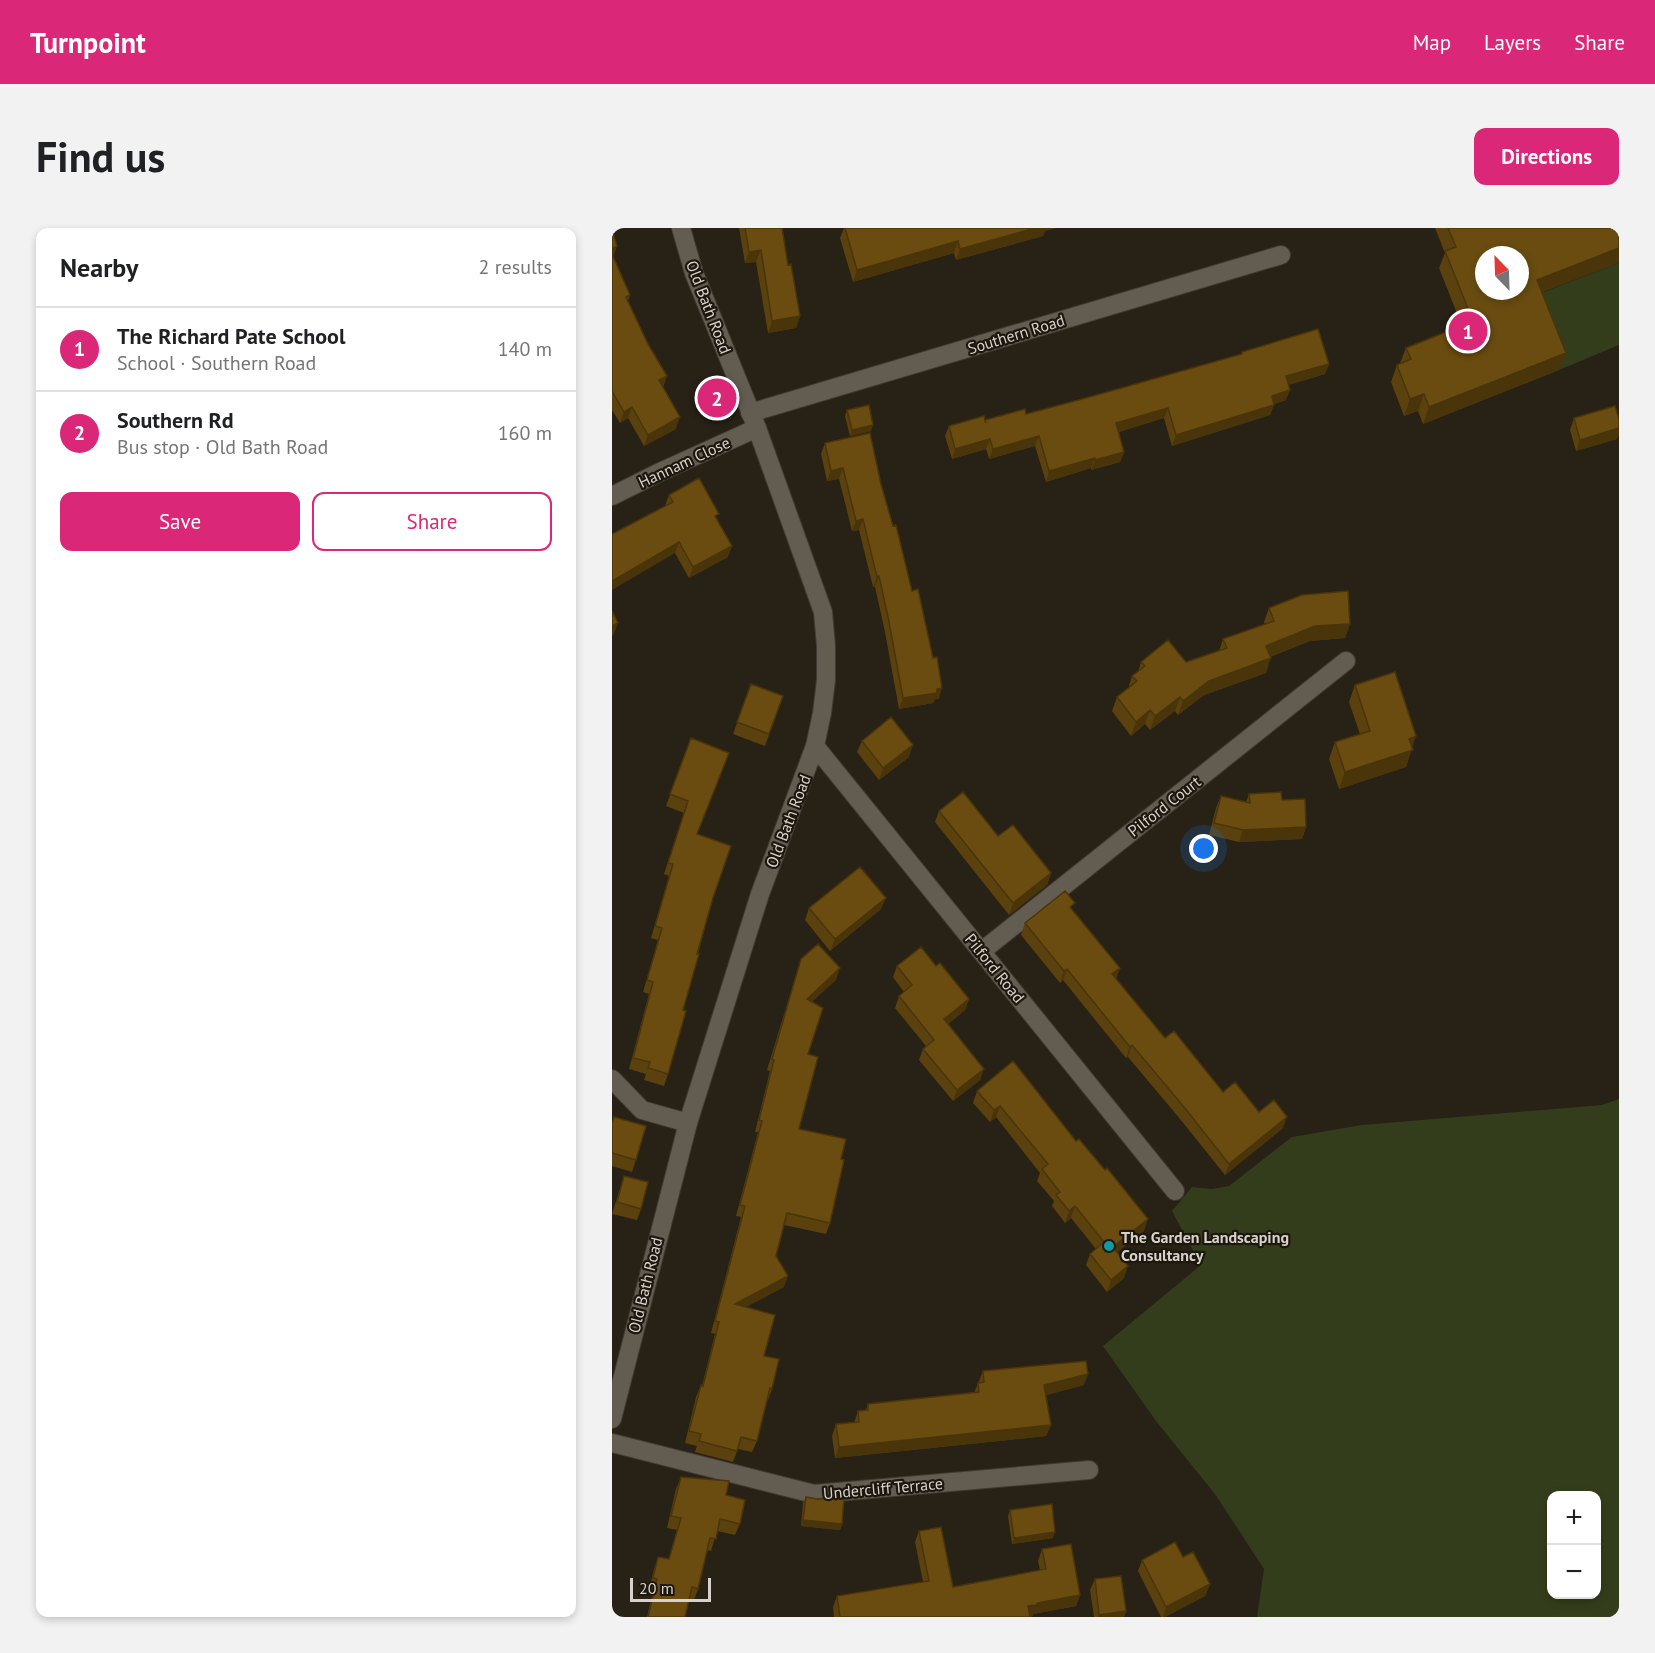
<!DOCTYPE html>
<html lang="en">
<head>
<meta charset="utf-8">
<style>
	body { margin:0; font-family:"PT Sans",sans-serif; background:#f2f2f2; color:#202124 }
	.controls { position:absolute; right:18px; bottom:18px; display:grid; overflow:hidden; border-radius:12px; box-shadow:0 3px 9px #0003 }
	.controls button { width:54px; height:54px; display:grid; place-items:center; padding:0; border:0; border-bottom:2px solid #e0e0e0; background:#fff; color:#202124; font:30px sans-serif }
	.compass { position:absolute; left:863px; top:18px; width:54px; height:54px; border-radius:50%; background:#fff; box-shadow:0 3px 9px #0003; rotate:337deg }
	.scale { position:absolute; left:18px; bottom:15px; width:81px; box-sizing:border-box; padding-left:6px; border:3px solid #d6d2cb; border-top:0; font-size:16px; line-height:21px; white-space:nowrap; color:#d6d2cb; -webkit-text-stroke:4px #1d170d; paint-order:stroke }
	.you { position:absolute; left:592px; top:621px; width:21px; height:21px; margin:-15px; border:4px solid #fff; border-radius:50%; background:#1a73e8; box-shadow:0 0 0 9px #1a73e833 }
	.badge { display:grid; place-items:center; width:39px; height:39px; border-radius:50%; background:#db2777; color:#fff; font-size:20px; font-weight:700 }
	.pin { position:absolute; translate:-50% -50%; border:3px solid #fff; box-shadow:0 2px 6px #0006 }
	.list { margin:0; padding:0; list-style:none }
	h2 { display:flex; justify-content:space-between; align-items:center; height:78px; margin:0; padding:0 24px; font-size:26px }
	h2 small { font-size:20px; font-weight:400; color:#757577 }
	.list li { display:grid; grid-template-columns:39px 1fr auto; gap:18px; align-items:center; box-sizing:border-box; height:84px; padding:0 24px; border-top:2px solid #e0e0e0 }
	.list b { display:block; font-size:22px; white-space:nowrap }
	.list p { margin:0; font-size:20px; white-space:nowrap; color:#757577 }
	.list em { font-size:20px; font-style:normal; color:#757577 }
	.actions { display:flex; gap:12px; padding:18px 24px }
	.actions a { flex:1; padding:14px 0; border:2px solid #db2777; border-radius:12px; text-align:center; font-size:21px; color:#db2777 }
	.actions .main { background:#db2777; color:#fff }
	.map { position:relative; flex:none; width:1007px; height:1389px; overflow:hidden; border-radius:12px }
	header { display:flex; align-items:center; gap:36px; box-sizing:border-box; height:84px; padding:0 30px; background:#db2777; color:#fff }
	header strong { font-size:28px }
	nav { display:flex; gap:33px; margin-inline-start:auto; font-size:21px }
	.intro { display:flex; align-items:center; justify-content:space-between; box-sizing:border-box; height:144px; padding:0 36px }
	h1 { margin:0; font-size:42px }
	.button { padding:15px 27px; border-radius:12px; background:#db2777; color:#fff; font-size:21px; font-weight:700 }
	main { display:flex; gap:36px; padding:0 36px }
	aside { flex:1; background:#fff; border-radius:12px; box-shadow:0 3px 9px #0003 }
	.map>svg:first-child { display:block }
	.green { fill:#343d1b; fill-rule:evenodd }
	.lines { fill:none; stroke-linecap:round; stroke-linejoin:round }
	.street-casing { stroke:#403a33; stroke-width:20 }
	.secondary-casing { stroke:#403a33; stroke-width:20 }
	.street { stroke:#635c50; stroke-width:18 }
	.secondary { stroke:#635c50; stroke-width:18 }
	.wall { fill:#5b410e }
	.shaded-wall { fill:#4a350b }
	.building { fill:#6a4c10; stroke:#4a350b; stroke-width:1.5; fill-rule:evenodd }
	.culture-dot { fill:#0f9aa8; stroke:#1d170d; stroke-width:2 }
	.labels { text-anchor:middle; stroke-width:4.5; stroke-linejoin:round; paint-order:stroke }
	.street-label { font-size:16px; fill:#d6d2cb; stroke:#1d170d }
	.poi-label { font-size:16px; font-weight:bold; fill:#d6d2cb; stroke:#1d170d; text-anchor:start }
</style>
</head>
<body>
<header>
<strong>Turnpoint</strong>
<nav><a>Map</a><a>Layers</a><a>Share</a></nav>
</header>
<div class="intro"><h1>Find us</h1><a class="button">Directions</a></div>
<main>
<aside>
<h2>Nearby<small>2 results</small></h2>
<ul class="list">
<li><span class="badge">1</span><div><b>The Richard Pate School</b><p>School · Southern Road</p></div><em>140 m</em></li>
<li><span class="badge">2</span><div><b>Southern Rd</b><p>Bus stop · Old Bath Road</p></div><em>160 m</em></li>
</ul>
<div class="actions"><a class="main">Save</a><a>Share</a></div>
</aside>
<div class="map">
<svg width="1007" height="1389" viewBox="0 0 1007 1389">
	<rect width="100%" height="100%" fill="#272116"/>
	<path class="green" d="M1007,35v82l-60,25 -28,-73z
		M1007,871v518h-362l7,-48 -49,-75 -59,-73 -53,-75 98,-81 -29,-54 20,-24 20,2 17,-3 63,-49 70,-12 240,-20zM939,1268h45v98h-45z"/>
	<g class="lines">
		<defs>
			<path id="street" d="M138,185l531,-158
				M0,268l46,-23 99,-45
				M203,518l360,445
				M370,723l364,-290
				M0,851l30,31 46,13
				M0,1215l202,51 275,-24"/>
			<path id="secondary" d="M0,1191l76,-296 72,-229 55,-148 7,-33 4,-33v-34l-3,-34 -66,-184 -63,-155 -13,-45"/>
		</defs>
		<use href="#street" class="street-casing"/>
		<use href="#secondary" class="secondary-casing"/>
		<use href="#street" class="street"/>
		<use href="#secondary" class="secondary"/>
	</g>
	<path class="wall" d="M127,0h43l6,37 12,51 -4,12 -28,5 -12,-71 -11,1z
		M232,0h212l-11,3 -2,5 -87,24 -2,-7 -101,29 -13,-44z
		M823,0h184l-77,65 24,60 -7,17 -136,54 -5,-13 -14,5 -13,-34 6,-17 3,-2 6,-15 56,-22 -23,-58 6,-15z
		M0,2l5,16 -4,10 17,39 -2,6 20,43 19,32 -4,11 13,42 -32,17 -16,-28 -8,5 -8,-13z
		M630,124l87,12 -4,10 -37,11 -2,15 -12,4 -4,11 -98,31 -8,-28 -45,14 5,20 -4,10 -29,8v-2l-45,14 -11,-36 -46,13 -3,-10 -34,10 -7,-23 4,-10 77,-12 60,-16 155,-44z
		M235,182l24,21 -21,5 -5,-20z
		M962,190l43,21 -41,12 -6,-21z
		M213,215l56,41 31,107 27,108h-4l-2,4 -34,6 -14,-77 -10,-45h-2l-14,-57 -7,1 -13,-52 -12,2 -6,-27z
		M57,267l48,24 11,38 -39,21 -14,-25 -10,-47z
		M657,380l81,16 -5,14 -35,3 -40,16 -4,16 -62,22 -26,20 -3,-4 -25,19 -5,-6 -14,12 -19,-25 5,-14 11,-8 4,-13 6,-4 3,-10h45l33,-11 4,-12 42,-15 -1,-2z
		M139,456l32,12 -18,50 -32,-12z
		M743,457l57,63 -6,19 -67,22 -10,-30 6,-17 25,-8 -11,-32z
		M79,510l6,97 16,63 -30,112 -15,64 -4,12 -20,-6 2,-6 -17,-5 20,-75 -6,-2 15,-52 -7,-2 18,-62 -5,-2 20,-61 -18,-7z
		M250,513l47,16 -30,23 -22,-28z
		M637,566l33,6 24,27 -4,12 -63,3 -30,-7 7,-27 5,-12 25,6z
		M327,583l59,25 53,37 -4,12 -38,30 -74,-93z
		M197,680l72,1 -51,42 -25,-31z
		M460,682l48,58 -4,11 49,59 58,54 36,20 24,16 -58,47 -45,-56 -52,-62 -2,1 -63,-78 -3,3 -39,-48 4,-12z
		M189,731l35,21 -24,21 -4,53 -9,75 42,30 -11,64 -4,11 -42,-9 -8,31 8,31 -38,20 18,49 8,33 -4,11h-1l-10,41 -5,11 -14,-3 -5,13 -38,-10 2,-6 -12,-3 11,-46 5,-12 1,1 13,-52 -4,-1 30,-116 -5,-1 22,-84h-3l15,-61 -3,-1z
		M285,738h39l33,33 -4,11 -17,14 32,56 -27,21 -34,-41 4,-11 3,-3 -31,-38 4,-12 5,-4 -11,-15z
		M401,833l131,170 -27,21 7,26 -17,14 -21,-27 4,-11 6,-5 -25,-31 -6,5 -13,-17 2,-5 -17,-20 3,-8 -44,-56 -6,5 -17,-19 4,-12z
		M0,894l24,38 -4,12 -20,-6z
		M12,948l17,33 -4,11 -25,-6z
		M371,1143l101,14 -39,10 6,30 -5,11 -211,22 -3,-22 4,-12 18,-1 4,-12 8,-1 2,-6 106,-11z
		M69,1249l45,18 14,29 -5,11 -18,-4 -6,20 -4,-1 -9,39 -4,11 -5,-1 -4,18h-38l6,-26 -4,-1 5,-21 4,-12 11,2 8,-29 -10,-2 9,-39z
		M194,1269l36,27 -2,6 -39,-4 2,-23z
		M398,1282l43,28 -41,6 -4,-28z
		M307,1303l34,56 87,-17 -2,-9 4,-12 38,46 -4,11 -43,8v2l-3,1h-196l-1,-10 4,-11 86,-14 -8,-40z
		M571,1329l27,27 -5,12 -40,21h-4l-23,-46 4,-11z
		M483,1351l31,32 -2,6h-30l-4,-27z"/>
	<path class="shaded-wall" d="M423,0h21l-11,3 -2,5 -87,24 4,-11z
		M346,13l-4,12 -101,29 4,-12z
		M5,18l-4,12h-1v-10z
		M1007,20v15l-89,34 7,-17z
		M149,22l-5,12 -11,1 4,-11z
		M188,88l-4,12 -28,5 4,-12z
		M954,125l-7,17 -136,54 6,-17z
		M717,136l-4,10 -43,13 4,-11z
		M55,148l-5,12 -3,-8z
		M678,162l-4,10 -18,6 4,-10z
		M812,166l-6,17 -14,5 6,-17z
		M662,177l-4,10 -98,31 4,-11z
		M20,179l-4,11 -8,5 4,-11z
		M556,180l-4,10 -52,16 4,-11z
		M68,189l-4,12 -32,17 4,-11z
		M261,197l-2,6 -21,5 2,-6z
		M1007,200v7l-2,4 -41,12 4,-11z
		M427,208l-4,10 -46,13 4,-10z
		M378,211l-4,10 -34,10 3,-10z
		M512,224l-4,10 -29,8 4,-10z
		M483,230l-4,10 -45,14 3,-11z
		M231,240l-4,11 -12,2 4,-10z
		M251,291l-4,11 -7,1 4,-10z
		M67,314l-4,11 -63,37v-9z
		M120,318l-4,11 -39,21 4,-11z
		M267,348l-4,11h-2l4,-10z
		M6,395l-4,11 -2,2v-10z
		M738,396l-5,14 -35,3 -49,19 5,-14 49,-20z
		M659,430l-5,15 -62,22 -26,20 5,-14 26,-20z
		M330,460l-3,11h-4l-2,4 -34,6 4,-11z
		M568,469l-5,14 -25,19 5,-14z
		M538,482l-5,14 -14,12 5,-14z
		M804,508l-10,31 -67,22 6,-17 64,-33z
		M301,517l-4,12 -30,23 4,-12z
		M694,599l-4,12 -63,3 4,-12z
		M439,645l-4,12 -38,30 4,-12z
		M274,670l-5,11 -51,42 5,-12z
		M228,740l-4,12 -33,30 4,-11z
		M508,740l-4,12 -4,-6z
		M455,741l-4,11 -3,3 4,-12z
		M357,771l-4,11 -25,20 4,-11z
		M520,817l-4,12 -2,1 4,-11z
		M372,841l-4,11 -27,21 4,-11z
		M388,878l-4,11 -6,5 4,-12z
		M675,889l-4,11 -58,47 4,-11z
		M463,978l-4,12 -6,5 4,-12z
		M536,991l-4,12 -35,28 4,-12z
		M516,1038l-4,12 -17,14 4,-12z
		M176,1048l-4,11 -53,28 4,-11z
		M476,1146l-4,11 -44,12 4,-12z
		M439,1197l-5,11 -211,22 4,-11z
		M191,1292l39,4 -2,6 -39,-4z
		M443,1304l-2,6 -41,6 2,-6z
		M598,1356l-5,12 -40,21h-2l3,-10z
		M468,1367l-4,11 -43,8v2l-6,1 1,-11 9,-3z
		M514,1383l-2,6h-26l1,-2z"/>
	<path class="building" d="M133,0h37l6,37 3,-1 9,52 -28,5 -11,-71 -12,2z
		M233,0h190l-75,21 -2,-8 -101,29z
		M836,0h171v20l-82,32 29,73 -137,54 -5,-13 -14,5 -13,-34 14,-6 -5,-11 67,-27 -28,-70 11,-4zM872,27h36v36h-36z
		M0,2l5,16 -5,2z
		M0,26l18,41 -4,2 22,47 19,32 -8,4 21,37 -32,18 -16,-28 -8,5 -12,-21z
		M706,101l11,35 -43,12 4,14 -18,6 2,9 -98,30 -8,-27 -52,15 8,29 -29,8v-2l-46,13 -10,-35 -46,13 -3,-10 -35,10 -6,-23 35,-10 2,7 -1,-3 40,-11 1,5 60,-16 156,-44v-2z
		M257,177l4,20 -21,5 -5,-20z
		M1003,178l4,13v9l-39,12 -6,-22z
		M258,205l11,51 12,42 3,-1 16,66 6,-2 15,69 4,-1 5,31 -5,1v4l-34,5 -14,-76 -10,-46 -2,1 -14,-58 -7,2 -13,-53 -12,3 -6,-28z
		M87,250l20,36 -4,2 17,30 -39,21 -14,-25 -67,39v-47l61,-32 -4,-7z
		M736,363l2,33 -35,2 -49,20 5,12 -62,23 -26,20 -3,-4 -25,19 -5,-6 -14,12 -19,-25 20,-16 -5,-5 13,-10 -4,-4 27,-22 18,22 41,-14 -4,-9 51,-18 -5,-13 33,-13z
		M0,383l6,12 -6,3z
		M783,444l21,64 -7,3 4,11 -68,22 -10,-30 35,-11 -15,-46z
		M139,456l32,12 -14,38 -32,-12z
		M279,489l22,28 -30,23 -21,-27z
		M79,510l38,15 -32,81 34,12 -18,52 -16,56h2l-16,56 3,1 -18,63 -20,-6 2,-6 -17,-4 20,-76 -6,-2 15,-52 -7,-2 18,-62 -5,-1 20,-62 -18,-7z
		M351,564l35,44 15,-11 38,48 -38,30 -74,-92z
		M669,564l1,8 23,-1 1,28 -63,3 -29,-7 7,-27 29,7 -1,-9z
		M248,639l26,31 -51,41 -26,-31z
		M453,663l10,12 -5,4 50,61 -8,6 53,64 9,-7 49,61 12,-10 24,30 15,-12 13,17 -58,47 -45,-57 -52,-62 -2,2 -63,-78 -3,2 -39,-48z
		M206,716l22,24 -33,31 16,9 -15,46 10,3 -19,72 47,10 -5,20 3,1 -14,63 -43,-10 -11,43 12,20 -53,28 40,11 -11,41 15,3 -7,30 -2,-1 -13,53 -16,-4 -4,14 -38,-10 2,-7 -12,-3 12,-46 2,1 16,-64 -4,-1 30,-115 -5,-1 22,-84 -3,-1 15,-60 -2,-1 29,-100z
		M309,719l15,19 4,-3 29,36 -25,20 40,50 -27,21 -34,-41 11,-9 -35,-44 13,-11 -15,-19z
		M401,833l63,80 3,-2 26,31 2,-2 41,51 -35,28 15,19 -17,14 -21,-26 14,-12 -29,-36 -6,5 -13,-16 4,-3 -18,-23 6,-5 -48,-58 -6,4 -17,-19z
		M2,889l32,9 -10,34 -24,-7v-29z
		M12,948l24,6 -7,27 -24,-7z
		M474,1133l2,13 -44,11 7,40 -212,22 -3,-23 23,-2 -1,-11 10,-1v-6l111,-12 -1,-9 6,-1 -1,-11z
		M69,1249l48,4 -3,14 19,5 -5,24 -20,-5 -4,20 -6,-1 -12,51 -6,-2 -7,30h-37l9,-38 -4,-1 5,-21 11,2 12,-41 -10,-2z
		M194,1269l11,2 27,-1 -2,26 -39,-4z
		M440,1276l3,28 -41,6 -4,-28z
		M329,1299l12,60 93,-18 -4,-20 29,-5 9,51 -43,8v2l-9,1 2,11h-190l-3,-21 92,-15 -10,-50z
		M563,1314l8,15 10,-5 17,32 -44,23 -24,-47z
		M509,1348l5,35 -27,4 -4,-36z"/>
	<circle class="culture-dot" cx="497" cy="1018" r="6"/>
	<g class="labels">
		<g class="street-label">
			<text transform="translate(97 79) rotate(69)" y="6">Old Bath Road</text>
			<text transform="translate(404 106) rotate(-17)" y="6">Southern Road</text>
			<text transform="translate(72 234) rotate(-25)" y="6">Hannam Close</text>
			<text transform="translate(552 578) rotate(-38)" y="6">Pilford Court</text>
			<text transform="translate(176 593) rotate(-69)" y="6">Old Bath Road</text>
			<text transform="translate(383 740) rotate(51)" y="6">Pilford Road</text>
			<text transform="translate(33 1057) rotate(-76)" y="6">Old Bath Road</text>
			<text transform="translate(271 1260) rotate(-5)" y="6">Undercliff Terrace</text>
		</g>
		<g class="poi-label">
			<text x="509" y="1015">The Garden Landscaping<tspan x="509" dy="18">Consultancy</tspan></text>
		</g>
	</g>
</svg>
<div class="controls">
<button>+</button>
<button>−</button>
</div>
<svg class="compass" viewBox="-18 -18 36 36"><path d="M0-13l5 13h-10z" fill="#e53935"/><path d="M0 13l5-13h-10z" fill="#757577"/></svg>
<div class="scale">20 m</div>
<div class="you"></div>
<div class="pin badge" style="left:856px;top:103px">1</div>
<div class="pin badge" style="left:105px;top:170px">2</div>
</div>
</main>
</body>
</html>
